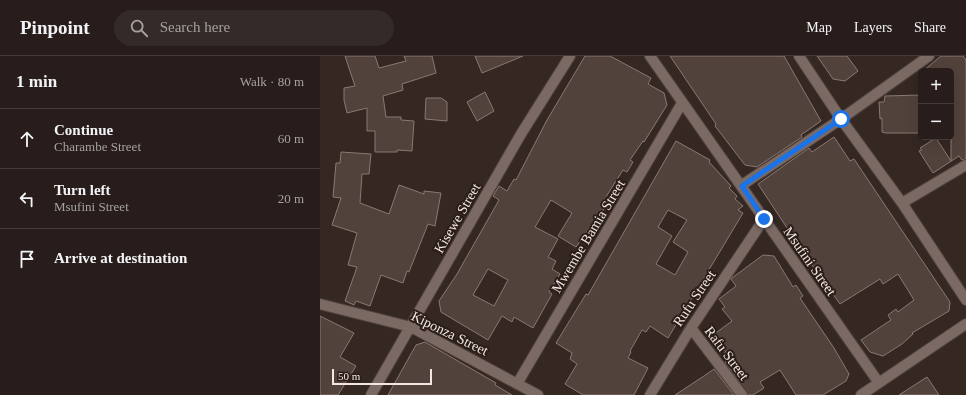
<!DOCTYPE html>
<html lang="en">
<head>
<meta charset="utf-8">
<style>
	body { margin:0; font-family:Georgia,serif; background:#342a27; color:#f1f3f6 }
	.controls { position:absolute; right:12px; top:12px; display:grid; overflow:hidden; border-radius:6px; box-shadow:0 4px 16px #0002 }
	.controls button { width:36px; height:36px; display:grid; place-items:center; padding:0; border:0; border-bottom:1px solid #443b39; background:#281d1a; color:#f1f3f6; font:20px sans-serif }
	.scale { position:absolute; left:12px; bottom:10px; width:100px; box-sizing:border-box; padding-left:4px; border:2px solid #f1e7e3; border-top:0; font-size:11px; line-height:14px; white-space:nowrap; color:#f1e7e3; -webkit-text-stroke:3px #2b1d18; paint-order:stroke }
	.stop { position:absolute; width:12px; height:12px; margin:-9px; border:3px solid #1a73e8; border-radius:50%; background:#fff }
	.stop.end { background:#1a73e8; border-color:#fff; box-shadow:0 1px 4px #0008 }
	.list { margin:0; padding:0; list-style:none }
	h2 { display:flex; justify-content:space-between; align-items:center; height:52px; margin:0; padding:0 16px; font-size:17px }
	h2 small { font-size:13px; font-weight:400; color:#a5a2a2 }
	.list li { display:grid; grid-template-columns:26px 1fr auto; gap:12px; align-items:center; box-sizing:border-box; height:60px; padding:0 16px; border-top:1px solid #443b39 }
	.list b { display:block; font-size:15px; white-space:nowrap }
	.list p { margin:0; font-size:13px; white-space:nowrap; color:#a5a2a2 }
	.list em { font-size:13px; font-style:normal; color:#a5a2a2 }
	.icon { flex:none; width:22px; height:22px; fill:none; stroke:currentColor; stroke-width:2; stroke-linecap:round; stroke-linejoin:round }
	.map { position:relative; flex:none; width:646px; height:339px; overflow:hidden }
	header { display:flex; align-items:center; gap:24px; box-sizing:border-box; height:56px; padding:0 20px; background:#281d1a; border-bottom:1px solid #443b39 }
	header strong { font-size:19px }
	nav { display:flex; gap:22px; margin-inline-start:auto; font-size:14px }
	.search { width:280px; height:36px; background:#342a27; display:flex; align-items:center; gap:10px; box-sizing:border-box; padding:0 14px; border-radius:22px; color:#a5a2a2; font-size:15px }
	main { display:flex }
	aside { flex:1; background:#281d1a }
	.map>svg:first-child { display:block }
	.building { fill:#52423c; stroke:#8a7973; fill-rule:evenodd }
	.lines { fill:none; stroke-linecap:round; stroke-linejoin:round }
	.minor-casing { stroke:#4f433f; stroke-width:12 }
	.minor { stroke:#7b6a64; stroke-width:10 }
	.route { stroke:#1a73e8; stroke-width:5 }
	.labels { text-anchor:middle; stroke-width:4; stroke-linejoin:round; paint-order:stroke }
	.street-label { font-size:14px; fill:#f1e7e3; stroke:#2b1d18 }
</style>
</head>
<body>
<header>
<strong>Pinpoint</strong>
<div class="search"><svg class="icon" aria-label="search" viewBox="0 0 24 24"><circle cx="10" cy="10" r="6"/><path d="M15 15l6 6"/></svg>Search here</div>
<nav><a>Map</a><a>Layers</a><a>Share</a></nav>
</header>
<main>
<aside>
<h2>1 min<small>Walk · 80 m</small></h2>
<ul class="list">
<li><svg class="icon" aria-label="ahead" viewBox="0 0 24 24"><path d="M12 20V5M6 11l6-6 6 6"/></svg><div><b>Continue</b><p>Charambe Street</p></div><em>60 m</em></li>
<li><svg class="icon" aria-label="left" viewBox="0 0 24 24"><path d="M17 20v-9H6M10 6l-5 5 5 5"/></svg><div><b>Turn left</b><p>Msufini Street</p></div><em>20 m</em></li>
<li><svg class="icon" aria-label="arrive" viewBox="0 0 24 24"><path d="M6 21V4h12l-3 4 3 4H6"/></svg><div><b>Arrive at destination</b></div></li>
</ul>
</aside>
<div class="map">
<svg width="646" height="339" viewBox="0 0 646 339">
	<rect width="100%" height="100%" fill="#352722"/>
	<path class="building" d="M25,0h30l4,12 27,-7 -2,-5h28l4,17 -34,11 1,6 -20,6 3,21h15v3l13,1 -2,30 -15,-1v2h-22v-21h-8v-23l-20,5 -3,-13v-12l11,-2z
		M155,0h48l-41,17z
		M265,0h25l41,22 -3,6 16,9 3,12 -23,37 -1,-1 -13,19 3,2 -6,10 -4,-2 -19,30 4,2 -13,23 -3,-1 -16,23 -18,-11 14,-23 -21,-13 -16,27 23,12 -10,18 8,4 -4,8 8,5 -11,18 3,2 -19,34 -19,-11 -2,5 -10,-6 -14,24 -47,-28 -2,-11 18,-27 42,-74 -6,-4 6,-10 8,5 7,-12 2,1 31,-60zM168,213l20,11 -14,26 -21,-11z
		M350,0h114l37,65 -20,14 1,2 -45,30 -12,-2 -30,-39 1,-2z
		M497,0h30l11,15 -13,10 -12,-2z
		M621,0h22l3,4v99l-4,1 -3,-4 -26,17 -14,-22 3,-1 -2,-2 16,-10 15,23v-90h-28z
		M165,36l9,19 -17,10 -10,-19z
		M601,39v38h-35l-4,-1v-14l-2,1 -1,-17h5l1,-6z
		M106,42h15l6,4v19l-22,-2z
		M514,81l16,24 4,-2 96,143 -1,9 -37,22 1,1 -11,10 -19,12 -13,-4 -9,-12 30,-20 -3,-5 8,-6 2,3 16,-12 -16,-26 -15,10 -3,-5 -40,25 -31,-43 2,-1 -12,-19 -2,2 -39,-59 51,-36 3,4z
		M356,85l34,19 -1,2 22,24 -2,2 8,8 -2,3 8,7 -5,4 5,3 -75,125 -18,-12 -4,6 -4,-2 -12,21 1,1 -3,6 20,10 -14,27h-51l-18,-11 12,-20 -7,-5 2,-6 -16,-10 30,-49 2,1zM348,154l19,10 -14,22 15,10 -13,23 -19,-11 16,-28 -14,-9z
		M21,96l30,2 -2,20h-7l-2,29 29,11 10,-29 25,9v-3l17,2 -6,33 -7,-2 -19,48 -2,-1 -4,12 -22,-8 -11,31 -14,-5 -2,4 -9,-4 12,-34 -9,-2 9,-32 -25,-8 9,-27 -8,-1 3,-34h4z
		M443,199l11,1 19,31 3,-2 7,11 -3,2 34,50 15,26 -3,7 -23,14h-27l-16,-25 -20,12 4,6 -11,7h-5l-23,-33 4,-2 -5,-7 2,-1 -13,-17 19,-14 -10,-12 3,-2 -6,-8 17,-13 -5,-7 1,-1z
		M0,260l34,17 -14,24 16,9 -18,29h-18z
		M105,286l71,41 -1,2 17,10h-124l28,-50z
		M394,313l20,26h-59l29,-19z
		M607,321l12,18h-40z"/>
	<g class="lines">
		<defs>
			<path id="minor" d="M330,0l229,327
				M479,0l42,63 61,84 64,97
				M422,129l99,-66 88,-63
				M582,147l64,-38
				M0,248l91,23 127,68
				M371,272l51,67
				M197,328l165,-281
				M51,339l150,-261 49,-78
				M330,339l41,-67 73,-109
				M541,339l105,-71"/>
		</defs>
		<use href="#minor" class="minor-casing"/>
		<use href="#minor" class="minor"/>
	</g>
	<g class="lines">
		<path class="route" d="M444,163l-22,-33 99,-67"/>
	</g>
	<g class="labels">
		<g class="street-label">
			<text transform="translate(137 162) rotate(-60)" y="5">Kisewe Street</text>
			<text transform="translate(268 180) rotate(-59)" y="5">Mwembe Bamia Street</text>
			<text transform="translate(490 205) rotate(55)" y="5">Msufini Street</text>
			<text transform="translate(374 242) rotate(-56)" y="5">Rufu Street</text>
			<text transform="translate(130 277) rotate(26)" y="5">Kiponza Street</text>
			<text transform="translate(407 297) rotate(53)" y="5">Rafu Street</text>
		</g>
	</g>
</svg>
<div class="controls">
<button>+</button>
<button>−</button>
</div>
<div class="scale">50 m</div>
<div class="stop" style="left:521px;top:63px"></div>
<div class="stop end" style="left:444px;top:163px"></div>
</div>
</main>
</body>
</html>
